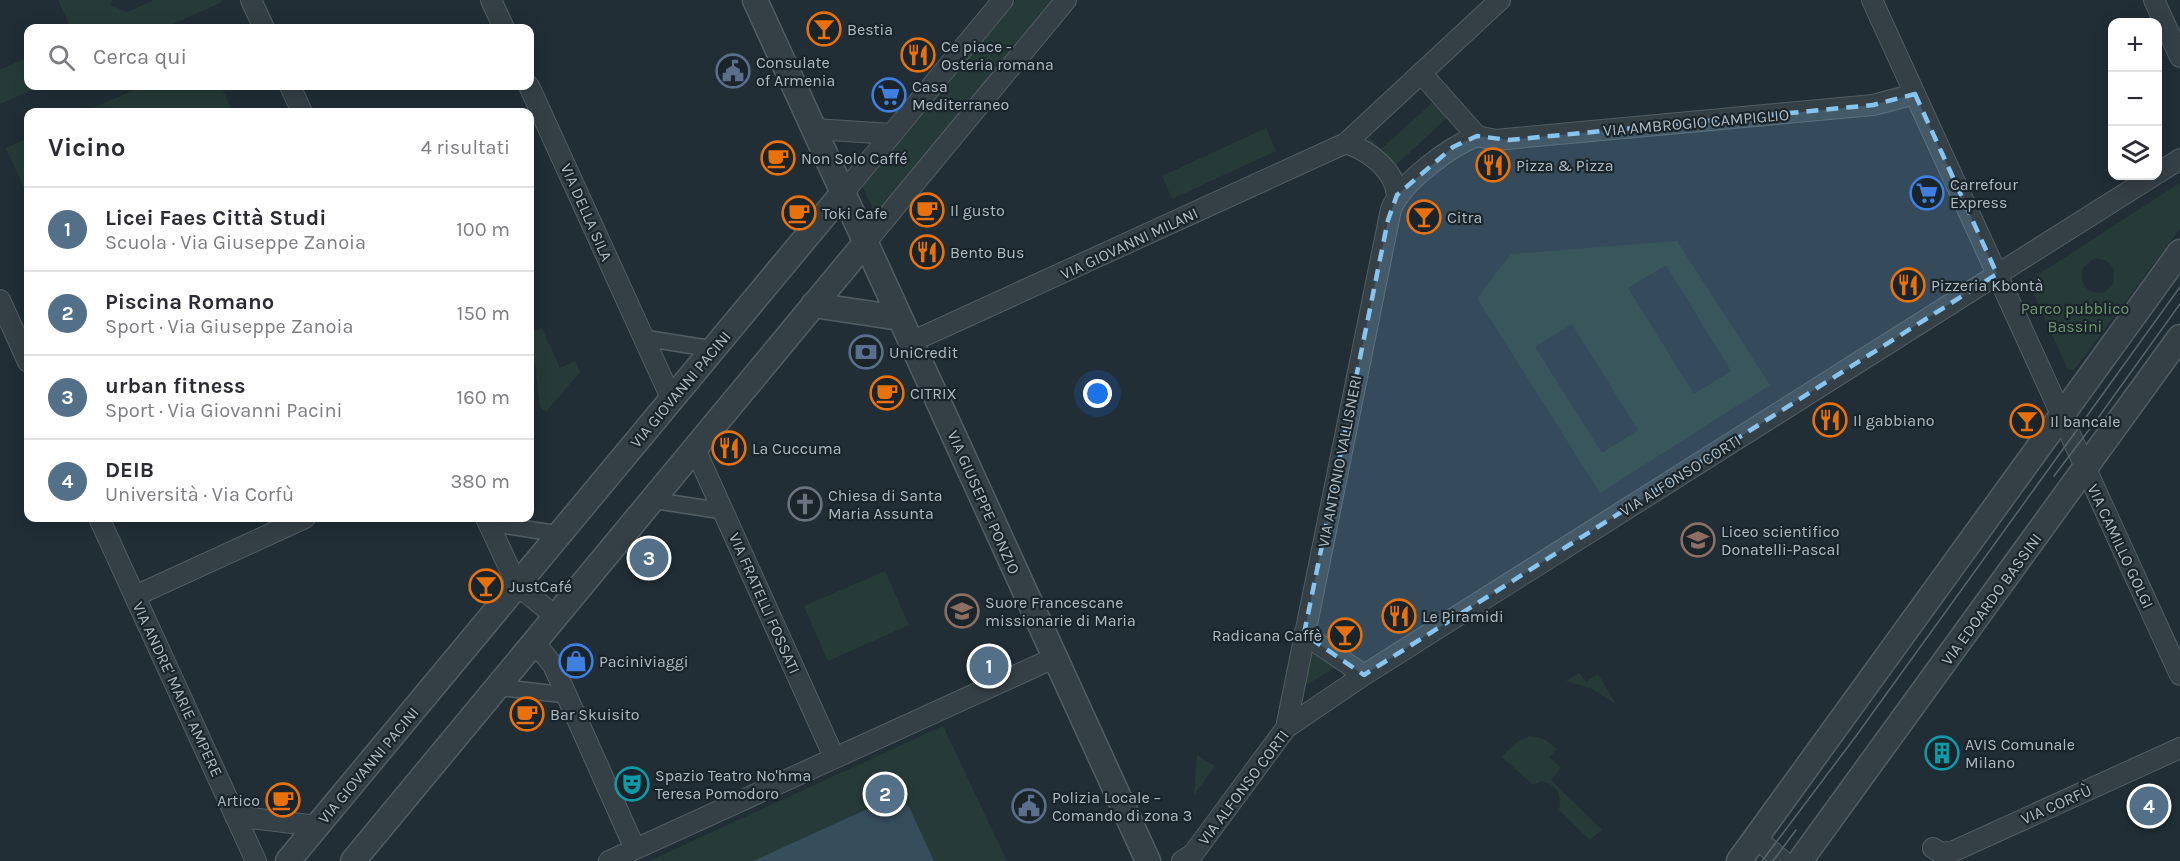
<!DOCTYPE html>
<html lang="it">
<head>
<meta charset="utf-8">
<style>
	body { margin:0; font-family:Karla,sans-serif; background:#f7f7f7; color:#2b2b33 }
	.controls { position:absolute; right:18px; top:18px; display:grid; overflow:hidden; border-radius:12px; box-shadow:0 3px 15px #0003 }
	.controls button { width:54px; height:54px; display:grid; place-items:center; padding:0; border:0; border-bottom:2px solid #e1e1e2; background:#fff; color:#2b2b33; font:30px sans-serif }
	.you { position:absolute; left:1098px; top:394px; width:21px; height:21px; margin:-15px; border:4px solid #fff; border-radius:50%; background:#1a73e8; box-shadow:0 0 0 9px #1a73e833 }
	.badge { display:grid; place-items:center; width:39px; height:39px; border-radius:50%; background:#547088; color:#fff; font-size:20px; font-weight:700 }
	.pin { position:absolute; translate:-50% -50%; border:3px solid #fff; box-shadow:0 2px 6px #0006 }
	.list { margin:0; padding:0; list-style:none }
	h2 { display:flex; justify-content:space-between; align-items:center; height:78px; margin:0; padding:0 24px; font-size:26px }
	h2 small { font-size:20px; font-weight:400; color:#7c7c81 }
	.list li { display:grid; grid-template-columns:39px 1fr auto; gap:18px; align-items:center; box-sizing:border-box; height:84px; padding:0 24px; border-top:2px solid #e1e1e2 }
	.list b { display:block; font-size:22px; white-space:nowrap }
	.list p { margin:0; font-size:20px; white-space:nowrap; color:#7c7c81 }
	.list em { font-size:20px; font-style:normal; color:#7c7c81 }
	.icon { flex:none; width:33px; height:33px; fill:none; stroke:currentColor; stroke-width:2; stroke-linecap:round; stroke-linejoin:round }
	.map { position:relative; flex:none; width:2180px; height:861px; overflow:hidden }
	.search { position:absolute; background:#fff; box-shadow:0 3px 15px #0003; left:24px; top:24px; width:510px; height:66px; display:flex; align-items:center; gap:15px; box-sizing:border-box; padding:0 21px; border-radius:12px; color:#7c7c81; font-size:22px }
	.panel { position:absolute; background:#fff; box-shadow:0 3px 15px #0003; left:24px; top:108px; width:510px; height:414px; border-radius:12px }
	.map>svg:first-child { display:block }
	.green { fill:#263b37; fill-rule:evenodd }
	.water { fill:#364d5c }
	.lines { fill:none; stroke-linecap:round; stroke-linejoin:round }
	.pedestrian-casing { stroke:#525d64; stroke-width:18 }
	.minor-casing { stroke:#525d64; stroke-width:22 }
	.tertiary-casing { stroke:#525d64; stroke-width:27 }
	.pedestrian { stroke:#354046; stroke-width:15 }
	.minor { stroke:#354046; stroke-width:20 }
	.tertiary { stroke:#354046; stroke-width:24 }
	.tram { stroke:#57656d; stroke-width:1.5 }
	.marked { fill:#87c5f0; fill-opacity:0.2; stroke:#87c5f0; stroke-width:4.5; stroke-dasharray:12 8; stroke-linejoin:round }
	.labels { text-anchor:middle; stroke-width:4.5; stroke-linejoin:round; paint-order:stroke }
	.poi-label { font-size:16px; fill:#afbbc3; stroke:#1a242b; text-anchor:start }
	.street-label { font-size:16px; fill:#afbbc3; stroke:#1a242b }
	.park-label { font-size:16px; fill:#709770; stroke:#1a242b }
</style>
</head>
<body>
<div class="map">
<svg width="2180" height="861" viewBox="0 0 2180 861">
	<rect width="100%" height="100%" fill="#212e36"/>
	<path class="green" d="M58,0h54l-2,5 17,7 27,-12h67l1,2 -58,26h-93z
		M1016,0h39l-178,217 -15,-31z
		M28,57v29h12l-40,18v-34z
		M143,86h78l12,26h-149z
		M1425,88l23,29 -52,48 10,12 -1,1 -18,-20 -21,-17 4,-3 11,11 52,-47 -10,-12z
		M1266,128l10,23 -104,48 -10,-23z
		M28,138v59l-22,-49z
		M2180,183v46l-106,141h-6l-40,-89zM2093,259c10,-1 17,2 21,11l-1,14 -8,8c-16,4 -27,-7 -22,-24z
		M1677,241l93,144 -170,108 -123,-195 34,-44zM1666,265l65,106 -37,23 -66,-106zM1572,324l66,106 -36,23 -67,-106z
		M542,328l18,40 15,-7 5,11 -34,40 -6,-5 -5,-43 -5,-14v-17z
		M885,571l24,54 -81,36 -24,-55z
		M1308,646l29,20 -37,23z
		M1579,673l7,9 12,-8 18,30 -26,-16 -24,-7z
		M943,726l64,135h-358z
		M1530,736l14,3 13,10 -8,8 12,11 -10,12 51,50 -12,10 -31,-30c3,-15 -2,-25 -17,-29l-9,4 -31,-28 16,-16z
		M1197,755l18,11 -21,29z"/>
	<path class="water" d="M889,799l10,1 10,7 25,54h-181z"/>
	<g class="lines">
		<defs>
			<path id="pedestrian" d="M644,338l69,11
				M651,500l72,11
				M489,523l70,11
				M496,687l70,8"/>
			<path id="minor" d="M251,0l13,28
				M491,0l13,28
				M1872,0l308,675
				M2154,0l26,57
				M1421,73l56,63 18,4 378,-35 42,-11
				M290,86l12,26
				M529,86l143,314
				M814,129l78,5
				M1346,143c23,8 48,26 51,52
				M2158,173l22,-14
				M843,193l160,-193
				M866,242l200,-242
				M0,300l28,62
				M911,342l435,-199 154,-143
				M695,449l139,308
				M99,518l157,343
				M486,518l31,67 38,31
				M135,596l170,-78
				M1304,634l60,41
				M534,642l19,23 82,184
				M1286,728l105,-519c12,-28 58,-62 86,-73
				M235,816l82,10
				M1756,838l27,23
				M1933,848l8,5 13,-2 226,-103
				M609,861l445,-203
				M1182,861l11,-7 93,-126 78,-53 789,-499"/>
			<path id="tertiary" d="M755,0l393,861
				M813,305l87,13
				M288,861l555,-668
				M353,861l513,-619
				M1739,861l441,-609
				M1800,861l380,-524"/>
		</defs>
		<use href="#pedestrian" class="pedestrian-casing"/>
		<use href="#minor" class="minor-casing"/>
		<use href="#tertiary" class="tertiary-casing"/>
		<use href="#pedestrian" class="pedestrian"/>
		<use href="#minor" class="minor"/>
		<use href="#tertiary" class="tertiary"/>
		<path class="tram" d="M2054,476l44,-58 82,-114
			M1762,861l94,-125 324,-449
			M1773,861l23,-31"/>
	</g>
	<path class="marked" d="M1915,94l82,180 -633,401 -60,-41 84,-414 9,-25 56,-48 24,-11 32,4 364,-35z"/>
	<defs>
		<symbol id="bar-ring" viewBox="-11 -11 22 22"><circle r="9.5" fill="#1a242b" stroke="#e8710a" stroke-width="1.5"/><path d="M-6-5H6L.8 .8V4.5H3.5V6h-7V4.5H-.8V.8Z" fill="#e8710a"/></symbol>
		<symbol id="restaurant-ring" viewBox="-11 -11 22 22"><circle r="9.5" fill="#1a242b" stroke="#e8710a" stroke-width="1.5"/><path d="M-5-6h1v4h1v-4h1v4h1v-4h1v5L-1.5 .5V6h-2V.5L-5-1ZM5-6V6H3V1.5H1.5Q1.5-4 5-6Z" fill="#e8710a"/></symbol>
		<symbol id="civic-ring" viewBox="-11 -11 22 22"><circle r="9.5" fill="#1a242b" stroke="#5c6f8a" stroke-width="1.5"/><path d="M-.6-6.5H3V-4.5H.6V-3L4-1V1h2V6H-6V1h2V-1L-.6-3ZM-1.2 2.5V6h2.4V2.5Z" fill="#5c6f8a"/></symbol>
		<symbol id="supermarket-ring" viewBox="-11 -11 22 22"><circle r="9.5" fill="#1a242b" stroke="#3f7fe0" stroke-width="1.5"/><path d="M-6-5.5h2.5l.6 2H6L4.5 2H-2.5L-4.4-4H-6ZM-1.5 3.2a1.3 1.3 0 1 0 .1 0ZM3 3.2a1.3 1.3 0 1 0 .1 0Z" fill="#3f7fe0"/></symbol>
		<symbol id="cafe-ring" viewBox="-11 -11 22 22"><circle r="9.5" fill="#1a242b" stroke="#e8710a" stroke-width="1.5"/><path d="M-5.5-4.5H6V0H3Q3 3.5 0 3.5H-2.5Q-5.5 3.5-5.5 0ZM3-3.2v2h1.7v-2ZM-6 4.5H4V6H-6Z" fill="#e8710a"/></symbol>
		<symbol id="bank-ring" viewBox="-11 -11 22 22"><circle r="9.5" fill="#1a242b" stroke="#5c6f8a" stroke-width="1.5"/><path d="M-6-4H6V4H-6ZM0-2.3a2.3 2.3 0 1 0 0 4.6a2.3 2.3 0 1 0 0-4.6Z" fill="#5c6f8a"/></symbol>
		<symbol id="church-ring" viewBox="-11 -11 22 22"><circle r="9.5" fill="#1a242b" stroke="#6b7280" stroke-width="1.5"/><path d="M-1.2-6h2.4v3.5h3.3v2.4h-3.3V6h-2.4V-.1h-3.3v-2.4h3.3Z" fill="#6b7280"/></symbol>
		<symbol id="school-ring" viewBox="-11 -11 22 22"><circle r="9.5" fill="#1a242b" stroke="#8d6e63" stroke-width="1.5"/><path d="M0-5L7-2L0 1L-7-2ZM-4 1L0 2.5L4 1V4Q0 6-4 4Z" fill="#8d6e63"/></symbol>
		<symbol id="shop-ring" viewBox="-11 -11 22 22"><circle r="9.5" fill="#1a242b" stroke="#3f7fe0" stroke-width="1.5"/><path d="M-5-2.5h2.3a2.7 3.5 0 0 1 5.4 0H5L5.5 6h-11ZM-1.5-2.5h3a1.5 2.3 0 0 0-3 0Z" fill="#3f7fe0"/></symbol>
		<symbol id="building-ring" viewBox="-11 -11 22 22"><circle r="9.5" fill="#1a242b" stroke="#0f9aa8" stroke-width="1.5"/><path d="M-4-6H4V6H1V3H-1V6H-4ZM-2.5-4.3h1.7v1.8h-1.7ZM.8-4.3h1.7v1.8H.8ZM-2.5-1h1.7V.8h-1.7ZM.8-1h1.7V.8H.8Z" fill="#0f9aa8"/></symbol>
		<symbol id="theatre-ring" viewBox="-11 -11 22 22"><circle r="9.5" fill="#1a242b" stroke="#0f9aa8" stroke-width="1.5"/><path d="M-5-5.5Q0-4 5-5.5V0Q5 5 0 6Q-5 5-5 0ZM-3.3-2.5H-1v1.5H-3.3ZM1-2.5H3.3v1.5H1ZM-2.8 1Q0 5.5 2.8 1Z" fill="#0f9aa8"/></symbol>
	</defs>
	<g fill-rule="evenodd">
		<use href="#bar-ring" x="805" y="10" width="38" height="38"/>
		<use href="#restaurant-ring" x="899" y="36" width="38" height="38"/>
		<use href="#civic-ring" x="714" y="52" width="38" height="38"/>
		<use href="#supermarket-ring" x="870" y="76" width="38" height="38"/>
		<use href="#cafe-ring" x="759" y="139" width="38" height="38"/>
		<use href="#restaurant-ring" x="1474" y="146" width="38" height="38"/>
		<use href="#supermarket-ring" x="1908" y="174" width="38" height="38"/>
		<use href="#cafe-ring" x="908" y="191" width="38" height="38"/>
		<use href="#cafe-ring" x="780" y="194" width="38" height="38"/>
		<use href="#bar-ring" x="1405" y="198" width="38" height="38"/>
		<use href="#restaurant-ring" x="908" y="233" width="38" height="38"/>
		<use href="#restaurant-ring" x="1889" y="266" width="38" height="38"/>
		<use href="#bank-ring" x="847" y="333" width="38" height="38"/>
		<use href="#cafe-ring" x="868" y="374" width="38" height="38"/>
		<use href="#restaurant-ring" x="1811" y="401" width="38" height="38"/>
		<use href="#bar-ring" x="2008" y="402" width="38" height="38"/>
		<use href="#restaurant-ring" x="710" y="429" width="38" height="38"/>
		<use href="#church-ring" x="786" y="485" width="38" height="38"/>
		<use href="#school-ring" x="1679" y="521" width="38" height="38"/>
		<use href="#bar-ring" x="467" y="567" width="38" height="38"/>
		<use href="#school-ring" x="943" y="592" width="38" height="38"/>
		<use href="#restaurant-ring" x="1380" y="597" width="38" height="38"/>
		<use href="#bar-ring" x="1326" y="616" width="38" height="38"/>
		<use href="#shop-ring" x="557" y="642" width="38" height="38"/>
		<use href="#cafe-ring" x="508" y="695" width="38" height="38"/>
		<use href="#building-ring" x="1923" y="734" width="38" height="38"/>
		<use href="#theatre-ring" x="613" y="765" width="38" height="38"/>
		<use href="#cafe-ring" x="264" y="781" width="38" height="38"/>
		<use href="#civic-ring" x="1010" y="787" width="38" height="38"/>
	</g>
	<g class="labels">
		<g class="poi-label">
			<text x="847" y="35">Bestia</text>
			<text x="941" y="52">Ce piace -<tspan x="941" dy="18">Osteria romana</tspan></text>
			<text x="756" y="68">Consulate<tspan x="756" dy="18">of Armenia</tspan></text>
			<text x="912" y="92">Casa<tspan x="912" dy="18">Mediterraneo</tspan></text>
			<text x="801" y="164">Non Solo Caffé</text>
			<text x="1516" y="171">Pizza &amp; Pizza</text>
			<text x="1950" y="190">Carrefour<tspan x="1950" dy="18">Express</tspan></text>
			<text x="950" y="216">Il gusto</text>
			<text x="822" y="219">Toki Cafe</text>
			<text x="1447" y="223">Citra</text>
			<text x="950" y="258">Bento Bus</text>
			<text x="1931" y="291">Pizzeria Kbontà</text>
			<text x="889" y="358">UniCredit</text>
			<text x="910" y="399">CITRIX</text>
			<text x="1853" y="426">Il gabbiano</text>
			<text x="2050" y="427">Il bancale</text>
			<text x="752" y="454">La Cuccuma</text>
			<text x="828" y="501">Chiesa di Santa<tspan x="828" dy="18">Maria Assunta</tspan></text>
			<text x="1721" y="537">Liceo scientifico<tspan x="1721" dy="18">Donatelli-Pascal</tspan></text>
			<text x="509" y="592">JustCafé</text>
			<text x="985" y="608">Suore Francescane<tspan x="985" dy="18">missionarie di Maria</tspan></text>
			<text x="1422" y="622">Le Piramidi</text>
			<text x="1322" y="641" text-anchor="end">Radicana Caffè</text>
			<text x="599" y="667">Paciniviaggi</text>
			<text x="550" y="720">Bar Skuisito</text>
			<text x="1965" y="750">AVIS Comunale<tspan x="1965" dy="18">Milano</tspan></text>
			<text x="655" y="781">Spazio Teatro No'hma<tspan x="655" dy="18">Teresa Pomodoro</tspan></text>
			<text x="1052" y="803">Polizia Locale –<tspan x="1052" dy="18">Comando di zona 3</tspan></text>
			<text x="260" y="806" text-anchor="end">Artico</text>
		</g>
		<g class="street-label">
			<text transform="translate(1696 122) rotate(-5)" y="6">VIA AMBROGIO CAMPIGLIO</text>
			<text transform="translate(587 212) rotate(66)" y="6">VIA DELLA SILA</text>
			<text transform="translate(1129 243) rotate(-25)" y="6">VIA GIOVANNI MILANI</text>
			<text transform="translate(680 389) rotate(-50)" y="6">VIA GIOVANNI PACINI</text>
			<text transform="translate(1339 461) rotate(-79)" y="6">VIA ANTONIO VALLISNERI</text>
			<text transform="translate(1680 475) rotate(-32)" y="6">VIA ALFONSO CORTI</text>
			<text transform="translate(984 502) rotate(66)" y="6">VIA GIUSEPPE PONZIO</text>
			<text transform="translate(2121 546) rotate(65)" y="6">VIA CAMILLO GOLGI</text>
			<text transform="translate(1991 599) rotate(-54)" y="6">VIA EDOARDO BASSINI</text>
			<text transform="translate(765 603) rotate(66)" y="6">VIA FRATELLI FOSSATI</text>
			<text transform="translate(178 689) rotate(65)" y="6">VIA ANDRE' MARIE AMPERE</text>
			<text transform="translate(368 765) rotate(-50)" y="6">VIA GIOVANNI PACINI</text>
			<text transform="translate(1243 787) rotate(-53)" y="6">VIA ALFONSO CORTI</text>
			<text transform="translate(2056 804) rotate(-24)" y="6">VIA CORFÙ</text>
		</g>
		<g class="park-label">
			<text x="2075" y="314">Parco pubblico<tspan x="2075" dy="18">Bassini</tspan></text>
		</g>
	</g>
</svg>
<div class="controls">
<button>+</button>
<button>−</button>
<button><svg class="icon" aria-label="layers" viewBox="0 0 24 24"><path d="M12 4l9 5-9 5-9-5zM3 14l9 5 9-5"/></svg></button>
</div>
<div class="you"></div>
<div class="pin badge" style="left:989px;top:666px">1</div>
<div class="pin badge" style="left:885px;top:794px">2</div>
<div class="pin badge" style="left:649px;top:558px">3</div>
<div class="pin badge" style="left:2149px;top:806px">4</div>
<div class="search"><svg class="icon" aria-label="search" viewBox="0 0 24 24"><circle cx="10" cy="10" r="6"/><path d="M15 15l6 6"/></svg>Cerca qui</div>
<section class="panel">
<h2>Vicino<small>4 risultati</small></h2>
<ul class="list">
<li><span class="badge">1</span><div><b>Licei Faes Città Studi</b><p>Scuola · Via Giuseppe Zanoia</p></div><em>100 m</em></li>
<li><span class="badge">2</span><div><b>Piscina Romano</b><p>Sport · Via Giuseppe Zanoia</p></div><em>150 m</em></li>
<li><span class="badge">3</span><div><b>urban fitness</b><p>Sport · Via Giovanni Pacini</p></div><em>160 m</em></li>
<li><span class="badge">4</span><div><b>DEIB</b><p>Università · Via Corfù</p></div><em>380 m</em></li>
</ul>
</section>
</div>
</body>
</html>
